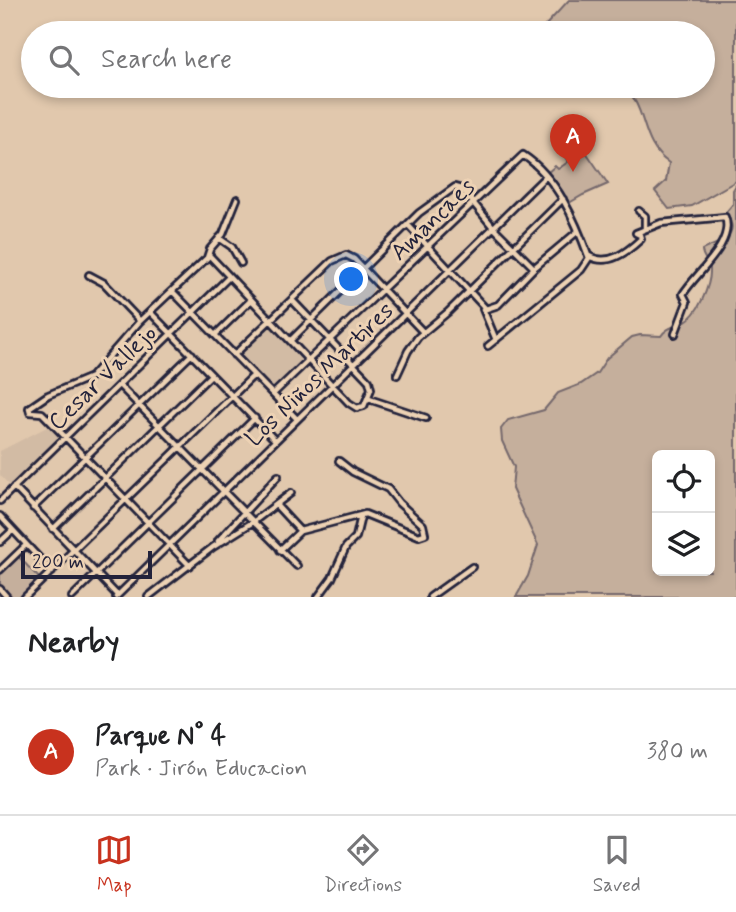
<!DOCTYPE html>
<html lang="en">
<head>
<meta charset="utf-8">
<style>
	body { margin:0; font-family:Mynerve,sans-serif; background:#f6f6f6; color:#202124 }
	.controls { position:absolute; right:21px; bottom:21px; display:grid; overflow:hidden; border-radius:10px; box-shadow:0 4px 10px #0003 }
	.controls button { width:63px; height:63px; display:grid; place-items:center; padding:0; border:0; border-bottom:2px solid #e0e0e0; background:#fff; color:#202124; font:35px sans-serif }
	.scale { position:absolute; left:21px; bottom:18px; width:131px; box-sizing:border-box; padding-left:7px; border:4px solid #22223b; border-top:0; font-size:19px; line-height:24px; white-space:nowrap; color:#22223b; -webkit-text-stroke:5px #edd2b4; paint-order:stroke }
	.you { position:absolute; left:352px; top:280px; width:24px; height:24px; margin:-18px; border:5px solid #fff; border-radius:50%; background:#1a73e8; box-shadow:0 0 0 10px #1a73e833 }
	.badge { display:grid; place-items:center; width:46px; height:46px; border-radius:50%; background:#c8321e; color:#fff; font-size:23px; font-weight:700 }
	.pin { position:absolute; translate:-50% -58px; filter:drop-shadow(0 2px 4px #0008) }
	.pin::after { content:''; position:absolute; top:37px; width:24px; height:21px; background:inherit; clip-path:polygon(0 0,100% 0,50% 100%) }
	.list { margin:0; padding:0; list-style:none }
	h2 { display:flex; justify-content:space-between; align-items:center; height:91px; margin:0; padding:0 28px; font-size:30px }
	h2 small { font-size:23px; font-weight:400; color:#757577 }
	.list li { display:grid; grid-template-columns:46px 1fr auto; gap:21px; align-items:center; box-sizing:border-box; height:126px; padding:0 28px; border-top:2px solid #e0e0e0 }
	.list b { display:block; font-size:26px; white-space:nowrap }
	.list p { margin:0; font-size:23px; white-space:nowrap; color:#757577 }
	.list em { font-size:23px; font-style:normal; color:#757577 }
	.icon { flex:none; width:38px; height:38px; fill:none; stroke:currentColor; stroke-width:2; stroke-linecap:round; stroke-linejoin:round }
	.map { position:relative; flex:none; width:736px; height:597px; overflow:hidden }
	.search { position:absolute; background:#fff; box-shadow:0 4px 10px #0003; left:21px; right:21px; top:21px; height:77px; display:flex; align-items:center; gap:18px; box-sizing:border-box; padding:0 24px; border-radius:38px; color:#757577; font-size:26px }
	.sheet { height:217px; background:#fff }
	nav { display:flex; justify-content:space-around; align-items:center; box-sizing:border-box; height:98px; border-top:2px solid #e0e0e0; background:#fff; font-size:19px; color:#757577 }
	nav a { display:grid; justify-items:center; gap:4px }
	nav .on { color:#c8321e }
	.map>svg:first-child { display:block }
	.built { fill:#d2bba4 }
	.green { fill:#c5af9c; stroke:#74686c; stroke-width:2; fill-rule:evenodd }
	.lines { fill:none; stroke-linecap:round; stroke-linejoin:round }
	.minor-casing { stroke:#22223b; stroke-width:10 }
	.minor { stroke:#edd2b4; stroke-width:4.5 }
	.labels { text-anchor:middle; stroke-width:6; stroke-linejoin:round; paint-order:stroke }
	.street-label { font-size:24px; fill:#22223b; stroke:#edd2b4 }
</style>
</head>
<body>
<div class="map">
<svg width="736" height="597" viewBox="0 0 736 597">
	<rect width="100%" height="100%" fill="#e1c8ad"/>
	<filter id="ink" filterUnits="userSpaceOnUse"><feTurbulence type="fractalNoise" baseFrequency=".0143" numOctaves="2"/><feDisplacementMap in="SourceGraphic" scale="14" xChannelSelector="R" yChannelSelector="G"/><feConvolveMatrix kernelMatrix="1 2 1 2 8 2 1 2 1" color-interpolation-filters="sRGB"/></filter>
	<g filter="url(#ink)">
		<path class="built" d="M269,327h3l31,31 -1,4 -29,27 -33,-35z
			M49,426l13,13 -51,48 -11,-12v-24z"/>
		<path class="green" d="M569,0h167v181l-44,25 -23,3 -14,-18 11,-10 3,-18c-31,-20 -20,-59 -48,-77h82v-53h-146l-13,-6z
			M577,139l31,45 -25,11 -14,8 -22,-30 8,-7 3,3 10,-7 -5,-9 6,-11z
			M736,185v412h-220l12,-21 10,-31 -26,-56 2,-22 -12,-26 -1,-12 7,-9 36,-10 14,-17 23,-9 16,-11 10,-15 25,-21 8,-2 21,1c6,-9 14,-9 23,-14 14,-7 27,-37 26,-53 0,-7 -8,-11 -8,-19 10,-5 34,-11 29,-27 -1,-4 -4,-7 -5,-11l7,-8v-14zM657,455h53v116h-53z
			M17,555l22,23 -19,19h-9l-11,-12v-14z"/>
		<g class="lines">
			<defs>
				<path id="minor" d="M639,211l6,5v13
					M408,225l78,84 12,-4 36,-37 43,-36
					M219,238l13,9 9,16
					M209,255l140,148 8,5 7,-2 7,-17 -2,-8 -77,-81
					M589,256c19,11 38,-4 52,-17l-1,-4 -4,-2 25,-10 64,-6c10,26 -29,56 -42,77l4,8 -12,32
					M89,275l15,8 36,38
					M173,292l124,127
					M483,309l13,31
					M150,312l125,128
					M215,335l36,-35
					M291,340l128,-127 36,-26 7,2 31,38 41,41
					M234,355l98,-94 14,-6 8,4 69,73
					M397,375l11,-24 10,-14 30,-25 115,-113
					M119,385l178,181
					M273,394l250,-239c34,22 53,67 66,103l-8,12 -93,76
					M369,399l57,19
					M14,487l103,108
					M0,501l228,-223
					M276,505l24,26
					M33,508l159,-154
					M0,516l52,56
					M53,529l158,-154
					M218,541l60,-65
					M0,542l13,-12
					M280,550l20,-19 65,-17 54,22 6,-2 -2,-9 -24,-22 -11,-14 -35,-17 -14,-11
					M190,566l-144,-149 -4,-4 -12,-1 -1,-4 19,-13 43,-18 49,-56 67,-63 3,-9 13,-15 14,-35
					M0,570l26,-25
					M0,589l7,8
					M25,597l229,-222
					M72,597l183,-179
					M116,597l430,-421
					M148,597l65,-50 40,-25 38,-29
					M318,597l14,-19 14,-31 10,-10 5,-21
					M430,597l42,-30"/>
			</defs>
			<use href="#minor" class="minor-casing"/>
			<use href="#minor" class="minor"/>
		</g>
	</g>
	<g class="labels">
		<g class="street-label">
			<text transform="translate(432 219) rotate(-44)" y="8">Amancaes</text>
			<text transform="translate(319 374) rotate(-44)" y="8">Los Niños Martires</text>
			<text transform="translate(102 377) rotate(-44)" y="8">Cesar Vallejo</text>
		</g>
	</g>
</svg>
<div class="controls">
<button><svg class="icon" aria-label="locate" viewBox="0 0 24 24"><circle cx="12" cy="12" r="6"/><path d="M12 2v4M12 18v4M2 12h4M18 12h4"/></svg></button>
<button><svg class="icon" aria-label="layers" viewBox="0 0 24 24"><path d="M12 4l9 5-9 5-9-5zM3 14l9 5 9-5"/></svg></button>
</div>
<div class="scale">200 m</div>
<div class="you"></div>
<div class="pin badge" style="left:573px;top:172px">A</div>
<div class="search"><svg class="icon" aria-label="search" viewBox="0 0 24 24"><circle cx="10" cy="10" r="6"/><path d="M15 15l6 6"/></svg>Search here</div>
</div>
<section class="sheet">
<h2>Nearby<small></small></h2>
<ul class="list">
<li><span class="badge">A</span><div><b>Parque N° 4</b><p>Park · Jirón Educacion</p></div><em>380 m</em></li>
</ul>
</section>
<nav>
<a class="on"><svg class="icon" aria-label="map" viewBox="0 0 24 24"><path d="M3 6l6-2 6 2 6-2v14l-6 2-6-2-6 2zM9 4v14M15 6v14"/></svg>Map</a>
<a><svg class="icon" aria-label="directions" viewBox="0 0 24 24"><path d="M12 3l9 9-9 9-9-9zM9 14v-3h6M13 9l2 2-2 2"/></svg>Directions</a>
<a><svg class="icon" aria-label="saved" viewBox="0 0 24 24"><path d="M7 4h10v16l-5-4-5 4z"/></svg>Saved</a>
</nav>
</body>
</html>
